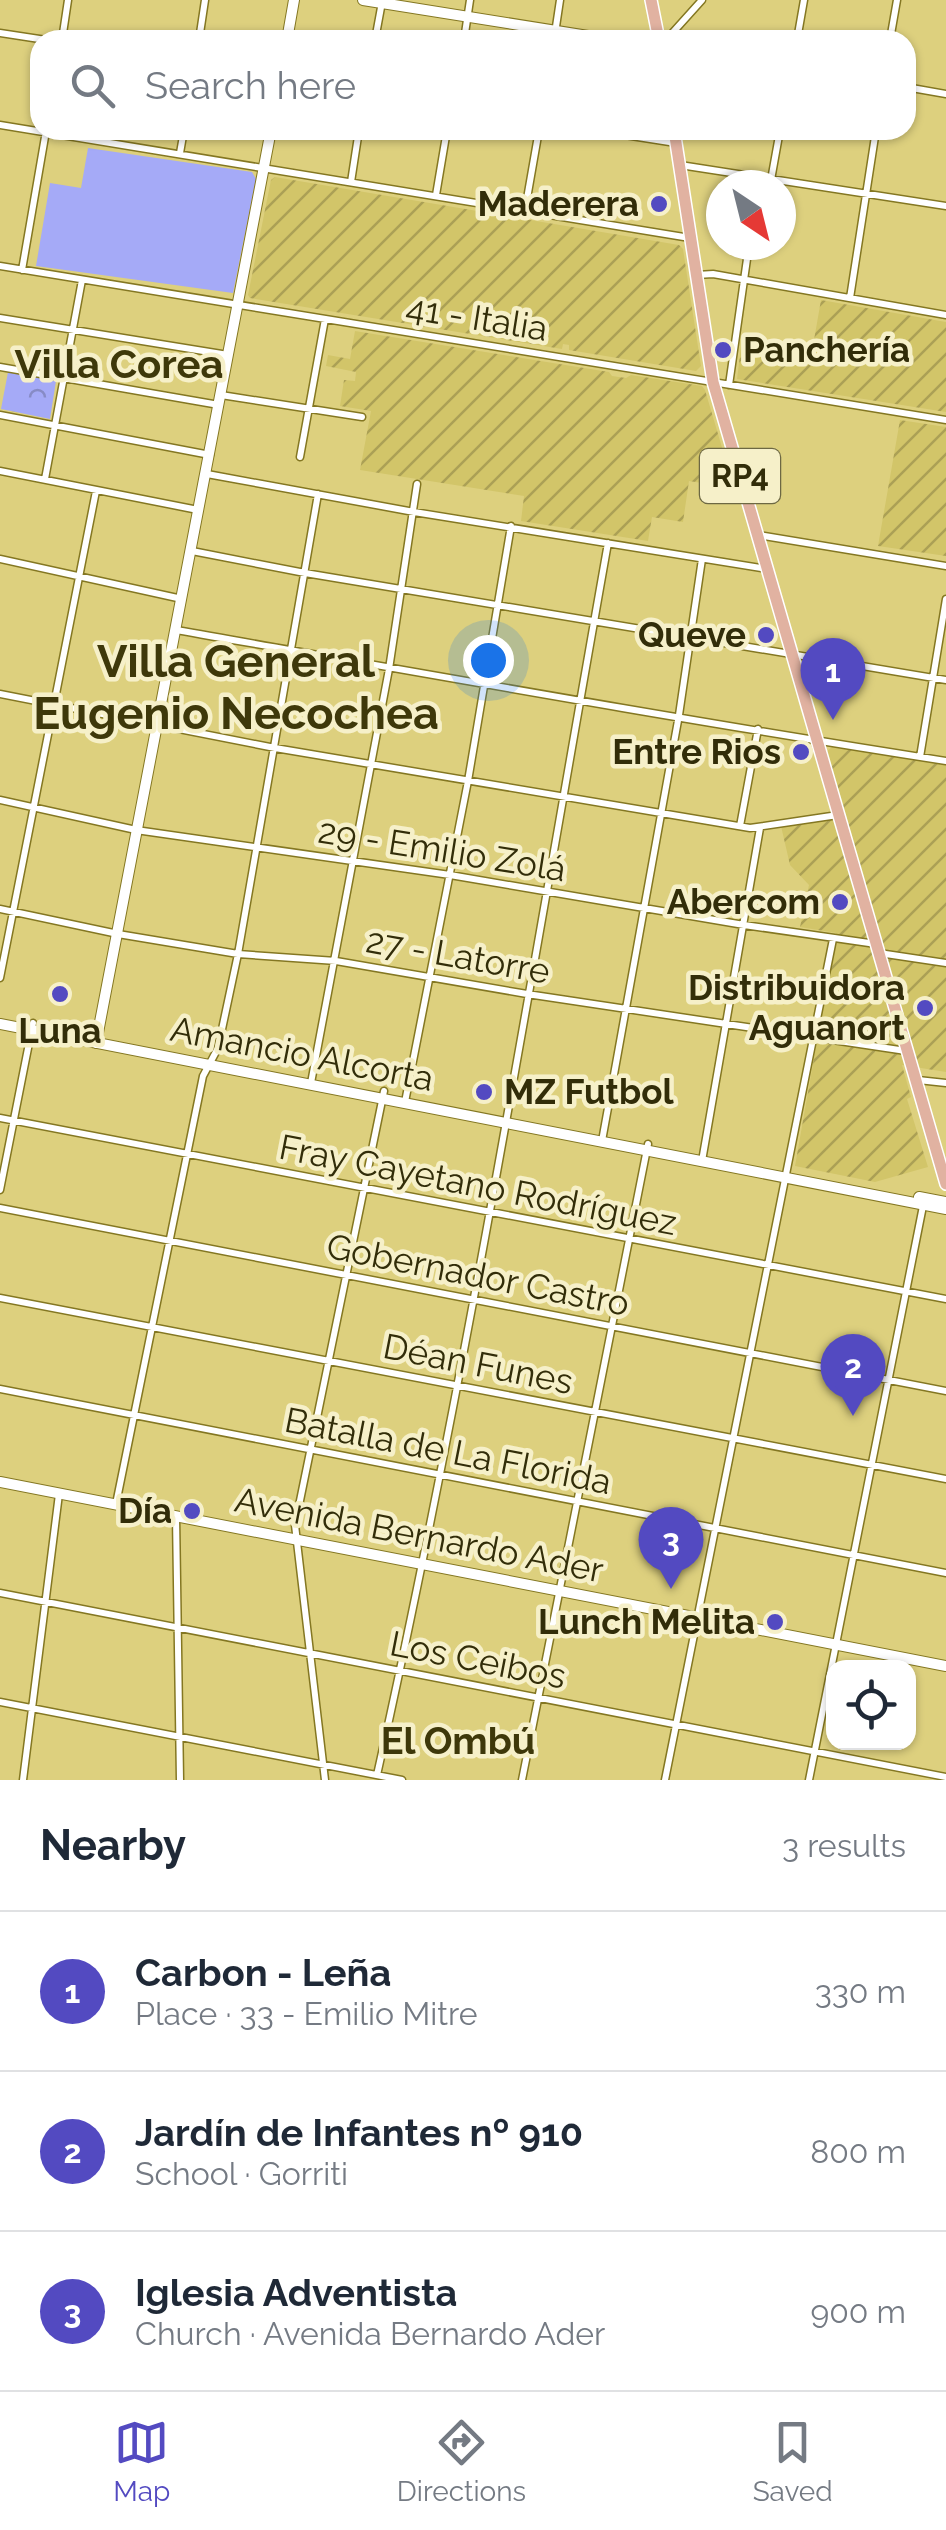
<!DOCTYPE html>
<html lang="en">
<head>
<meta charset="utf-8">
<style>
	body { margin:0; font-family:Raleway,sans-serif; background:#f2f2f3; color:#1f2937 }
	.controls { position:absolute; right:30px; bottom:30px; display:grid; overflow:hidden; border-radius:20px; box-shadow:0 2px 8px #0004 }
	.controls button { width:90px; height:90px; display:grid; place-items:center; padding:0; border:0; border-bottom:2px solid #e0e1e3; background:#fff; color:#1f2937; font:50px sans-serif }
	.compass { position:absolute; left:706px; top:170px; width:90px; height:90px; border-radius:50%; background:#fff; box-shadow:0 2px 8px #0004; rotate:145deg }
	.you { position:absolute; left:488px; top:660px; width:35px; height:35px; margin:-25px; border:8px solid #fff; border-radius:50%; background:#1a73e8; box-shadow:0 0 0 15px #1a73e833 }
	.badge { display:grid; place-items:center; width:65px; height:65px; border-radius:50%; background:#534ac1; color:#fff; font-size:32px; font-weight:700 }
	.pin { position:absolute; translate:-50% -82px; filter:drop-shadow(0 2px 5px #0008) }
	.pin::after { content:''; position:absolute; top:52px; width:35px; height:30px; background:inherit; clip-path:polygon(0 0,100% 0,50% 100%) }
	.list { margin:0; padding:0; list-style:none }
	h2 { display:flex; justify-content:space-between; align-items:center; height:130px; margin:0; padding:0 40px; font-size:42px }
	h2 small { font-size:32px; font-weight:400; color:#747a83 }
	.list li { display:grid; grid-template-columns:65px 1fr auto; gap:30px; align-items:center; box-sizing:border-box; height:160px; padding:0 40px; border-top:2px solid #e0e1e3 }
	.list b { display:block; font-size:38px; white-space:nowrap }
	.list p { margin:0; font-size:32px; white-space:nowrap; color:#747a83 }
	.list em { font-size:32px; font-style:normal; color:#747a83 }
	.icon { flex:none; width:55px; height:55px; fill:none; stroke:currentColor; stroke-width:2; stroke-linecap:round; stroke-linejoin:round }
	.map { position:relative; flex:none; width:946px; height:1780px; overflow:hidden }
	.search { position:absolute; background:#fff; box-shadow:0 2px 8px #0004; left:30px; right:30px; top:30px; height:110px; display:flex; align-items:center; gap:25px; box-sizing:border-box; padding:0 35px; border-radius:30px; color:#747a83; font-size:38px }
	.sheet { height:610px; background:#fff }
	nav { display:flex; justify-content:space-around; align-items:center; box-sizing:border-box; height:140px; border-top:2px solid #e0e1e3; background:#fff; font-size:28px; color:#747a83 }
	nav a { display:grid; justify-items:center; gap:5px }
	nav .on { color:#534ac1 }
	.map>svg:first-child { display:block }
	.industrial { fill:url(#industrial-furrows) }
	.park { fill:url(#park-crowns) }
	.pitch { fill:#a5aaf7 }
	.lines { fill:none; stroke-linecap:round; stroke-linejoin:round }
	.street-casing { stroke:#847722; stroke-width:9 }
	.secondary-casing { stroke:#847722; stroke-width:12 }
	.primary-casing { stroke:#fff; stroke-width:14 }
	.street { stroke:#fff; stroke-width:6 }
	.secondary { stroke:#fff; stroke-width:10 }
	.primary { stroke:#e1b2a1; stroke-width:11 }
	.poi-dot { fill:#534ac1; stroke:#f6f0c9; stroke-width:4 }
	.labels { text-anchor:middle; stroke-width:9; stroke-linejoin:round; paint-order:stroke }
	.shield { fill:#f6f0c9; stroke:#6d6843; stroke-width:2.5 }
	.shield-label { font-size:32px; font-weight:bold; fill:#322d09 }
	.poi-label { font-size:35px; font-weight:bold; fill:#322d09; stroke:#f6f0c9; text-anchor:end }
	.street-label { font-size:35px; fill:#322d09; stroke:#f6f0c9 }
	.neighbourhood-label { font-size:38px; font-weight:bold; fill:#3e380a; stroke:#f6f0c9 }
	.quarter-label { font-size:40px; font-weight:bold; fill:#3e380a; stroke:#f6f0c9 }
	.district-label { font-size:45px; font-weight:bold; fill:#3e380a; stroke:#f6f0c9 }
</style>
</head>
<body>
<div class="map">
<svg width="946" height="1780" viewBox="0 0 946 1780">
	<defs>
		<pattern id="industrial-furrows" width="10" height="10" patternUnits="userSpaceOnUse" patternTransform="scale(2.5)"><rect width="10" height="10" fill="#d2c569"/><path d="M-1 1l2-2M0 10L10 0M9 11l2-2" fill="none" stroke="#aba055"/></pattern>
		<pattern id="park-crowns" width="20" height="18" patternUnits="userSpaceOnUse" patternTransform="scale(2.5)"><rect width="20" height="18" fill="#a5aaf7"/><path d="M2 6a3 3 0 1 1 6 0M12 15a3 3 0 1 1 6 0" fill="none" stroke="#878bc6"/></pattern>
	</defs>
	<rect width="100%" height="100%" fill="#ddd07e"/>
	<path class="industrial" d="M275,177l404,68 4,4 18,117 -5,5 -127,-21v-5l-6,-1 -1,5 -312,-51 -2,-3 23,-115z
		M821,300l125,22v90l-209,-33 4,-32 70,10z
		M355,331l254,41 3,4 14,2 5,-3 71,11 3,4 29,98 -45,-7 -6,41 -31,-5 -4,24 -127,-20 3,-25 -164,-26 11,-59 -31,-5 4,-26 11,1 1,-9 -30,-6 2,-11 22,4z
		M900,420l46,7v129l-68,-10z
		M832,747l114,18v307l-44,-7 9,32 -4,2 21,68 -53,15 -80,-16 41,-233 -36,-6 9,-42 -19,-20 -9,-39 62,-13 -18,-60z"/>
	<path class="park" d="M8,372l48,9 -6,38 -49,-10z"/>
	<path class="pitch" d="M88,148l164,24 4,7 -23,114 -197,-27 14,-83 31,5z"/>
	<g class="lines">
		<defs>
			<path id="street" d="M0,33l46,7
				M62,40l6,-40
				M199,40l6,-40
				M375,40l7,-38
				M464,40l6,-40
				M554,40l6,-40
				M666,40l36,-40
				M797,40l7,-40
				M890,40l7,-40
				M906,87l40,7
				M0,125l690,113
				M593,130l83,13
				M180,153l4,-23
				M680,165l266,41
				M771,180l9,-50
				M351,182l8,-52
				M436,195l11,-65
				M525,210l14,-80
				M0,266l946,154
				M22,270l24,-139
				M697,275l16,-1 233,41
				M850,298l26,-168
				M0,318l228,37
				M0,367l219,38
				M729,385l20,-140
				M221,395l141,22
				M0,415l210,40
				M300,457l25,-138
				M0,471l198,39
				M207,474l207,38 353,57
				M45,479l37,-199
				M758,535l188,31
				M192,551l113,22 641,107
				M0,559l182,40
				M176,630c257,45 513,91 770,131
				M0,694l275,54 475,80 88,-13
				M920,757l26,-158
				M0,800l136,30 314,45 294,50 132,19
				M740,826l18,-97
				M0,909l118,25 120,20 98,7 191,33 379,57
				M879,953l67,10
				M0,978l96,-487
				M918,1080l28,3
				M311,1083l78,-414 28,-185
				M405,1102l63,-321 43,-255
				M0,1118l946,181
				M602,1141l77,-426 23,-156
				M702,1161l58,-333
				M0,1190l33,-167
				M0,1208l946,183
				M0,1298l946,181
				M0,1389l946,184
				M116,1504l87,-428 15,-28 20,-94 80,-460
				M176,1516l4,264
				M0,1593l946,184
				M0,1702l402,78
				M377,1775c91,-408 158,-821 231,-1232
				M23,1780l36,-286
				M325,1780l-30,-255 89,-434
				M522,1780l126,-636
				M665,1780l168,-841
				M809,1780l114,-574"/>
			<path id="secondary" d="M363,0l250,40
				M287,40l7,-40
				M0,1024l946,185
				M96,1043l175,-913
				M919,1197l27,5
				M0,1482l946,184"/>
			<path id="primary" d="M651,0l8,40
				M674,130l39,252 233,802"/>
		</defs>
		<use href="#street" class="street-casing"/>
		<use href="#secondary" class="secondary-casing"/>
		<use href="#primary" class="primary-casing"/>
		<use href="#street" class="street"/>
		<use href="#secondary" class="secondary"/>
		<use href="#primary" class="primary"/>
	</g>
	<g class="poi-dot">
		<circle cx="659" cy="204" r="10"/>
		<circle cx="723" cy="350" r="10"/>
		<circle cx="766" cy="635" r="10"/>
		<circle cx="801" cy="752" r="10"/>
		<circle cx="840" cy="902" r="10"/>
		<circle cx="60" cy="994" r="10"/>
		<circle cx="925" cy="1008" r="10"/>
		<circle cx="484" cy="1092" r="10"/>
		<circle cx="192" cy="1511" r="10"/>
		<circle cx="775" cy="1622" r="10"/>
	</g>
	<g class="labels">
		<rect class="shield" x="700" y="449" width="80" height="54" rx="8"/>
		<g class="shield-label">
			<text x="740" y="487">RP4</text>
		</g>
		<g class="poi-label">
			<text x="639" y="216">Maderera</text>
			<text x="743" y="362" text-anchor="start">Panchería</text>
			<text x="746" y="647">Queve</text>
			<text x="781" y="764">Entre Rios</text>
			<text x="820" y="914">Abercom</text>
			<text x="905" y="1000">Distribuidora<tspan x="905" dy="40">Aguanort</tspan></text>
			<text x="60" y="1043" text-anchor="middle">Luna</text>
			<text x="504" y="1104" text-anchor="start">MZ Futbol</text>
			<text x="172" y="1523">Día</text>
			<text x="755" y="1634">Lunch Melita</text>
		</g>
		<g class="street-label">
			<text transform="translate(477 318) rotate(9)" y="12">41 - Italia</text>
			<text transform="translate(442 850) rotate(9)" y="12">29 - Emilio Zolá</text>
			<text transform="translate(458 956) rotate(10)" y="12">27 - Latorre</text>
			<text transform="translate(302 1054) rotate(11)" y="12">Amancio Alcorta</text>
			<text transform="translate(478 1185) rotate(11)" y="12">Fray Cayetano Rodríguez</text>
			<text transform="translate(478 1275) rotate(11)" y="12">Gobernador Castro</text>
			<text transform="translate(478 1364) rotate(11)" y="12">Déan Funes</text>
			<text transform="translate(448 1451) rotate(11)" y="12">Batalla de La Florida</text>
			<text transform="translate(419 1535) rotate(11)" y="12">Avenida Bernardo Ader</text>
			<text transform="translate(478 1660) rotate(11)" y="12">Los Ceibos</text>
		</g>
		<g class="neighbourhood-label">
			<text x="458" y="1754">El Ombú</text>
		</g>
		<g class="quarter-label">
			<text x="119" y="378">Villa Corea</text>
		</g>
		<g class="district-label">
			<text x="236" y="677">Villa General<tspan x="236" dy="52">Eugenio Necochea</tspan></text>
		</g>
	</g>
</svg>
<div class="controls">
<button><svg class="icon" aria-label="locate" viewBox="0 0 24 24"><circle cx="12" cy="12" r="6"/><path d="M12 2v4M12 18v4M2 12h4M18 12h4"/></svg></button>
</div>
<svg class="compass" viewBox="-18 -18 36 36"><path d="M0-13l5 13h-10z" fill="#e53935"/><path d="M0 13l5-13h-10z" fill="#747a83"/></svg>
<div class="you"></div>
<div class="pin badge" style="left:833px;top:720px">1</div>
<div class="pin badge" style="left:853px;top:1416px">2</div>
<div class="pin badge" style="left:671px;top:1589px">3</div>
<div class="search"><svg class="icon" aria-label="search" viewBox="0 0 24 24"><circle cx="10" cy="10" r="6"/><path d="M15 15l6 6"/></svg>Search here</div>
</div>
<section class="sheet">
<h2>Nearby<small>3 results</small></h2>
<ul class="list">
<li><span class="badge">1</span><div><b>Carbon - Leña</b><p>Place · 33 - Emilio Mitre</p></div><em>330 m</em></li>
<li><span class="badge">2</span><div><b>Jardín de Infantes nº 910</b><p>School · Gorriti</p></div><em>800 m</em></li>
<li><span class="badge">3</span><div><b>Iglesia Adventista</b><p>Church · Avenida Bernardo Ader</p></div><em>900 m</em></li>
</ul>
</section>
<nav>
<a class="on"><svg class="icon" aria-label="map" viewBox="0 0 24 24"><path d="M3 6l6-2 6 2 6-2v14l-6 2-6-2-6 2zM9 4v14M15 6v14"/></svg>Map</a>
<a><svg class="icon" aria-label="directions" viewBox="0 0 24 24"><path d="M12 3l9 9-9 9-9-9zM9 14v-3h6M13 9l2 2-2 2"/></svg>Directions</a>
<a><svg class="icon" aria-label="saved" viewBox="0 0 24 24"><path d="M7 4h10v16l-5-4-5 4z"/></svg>Saved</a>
</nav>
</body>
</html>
